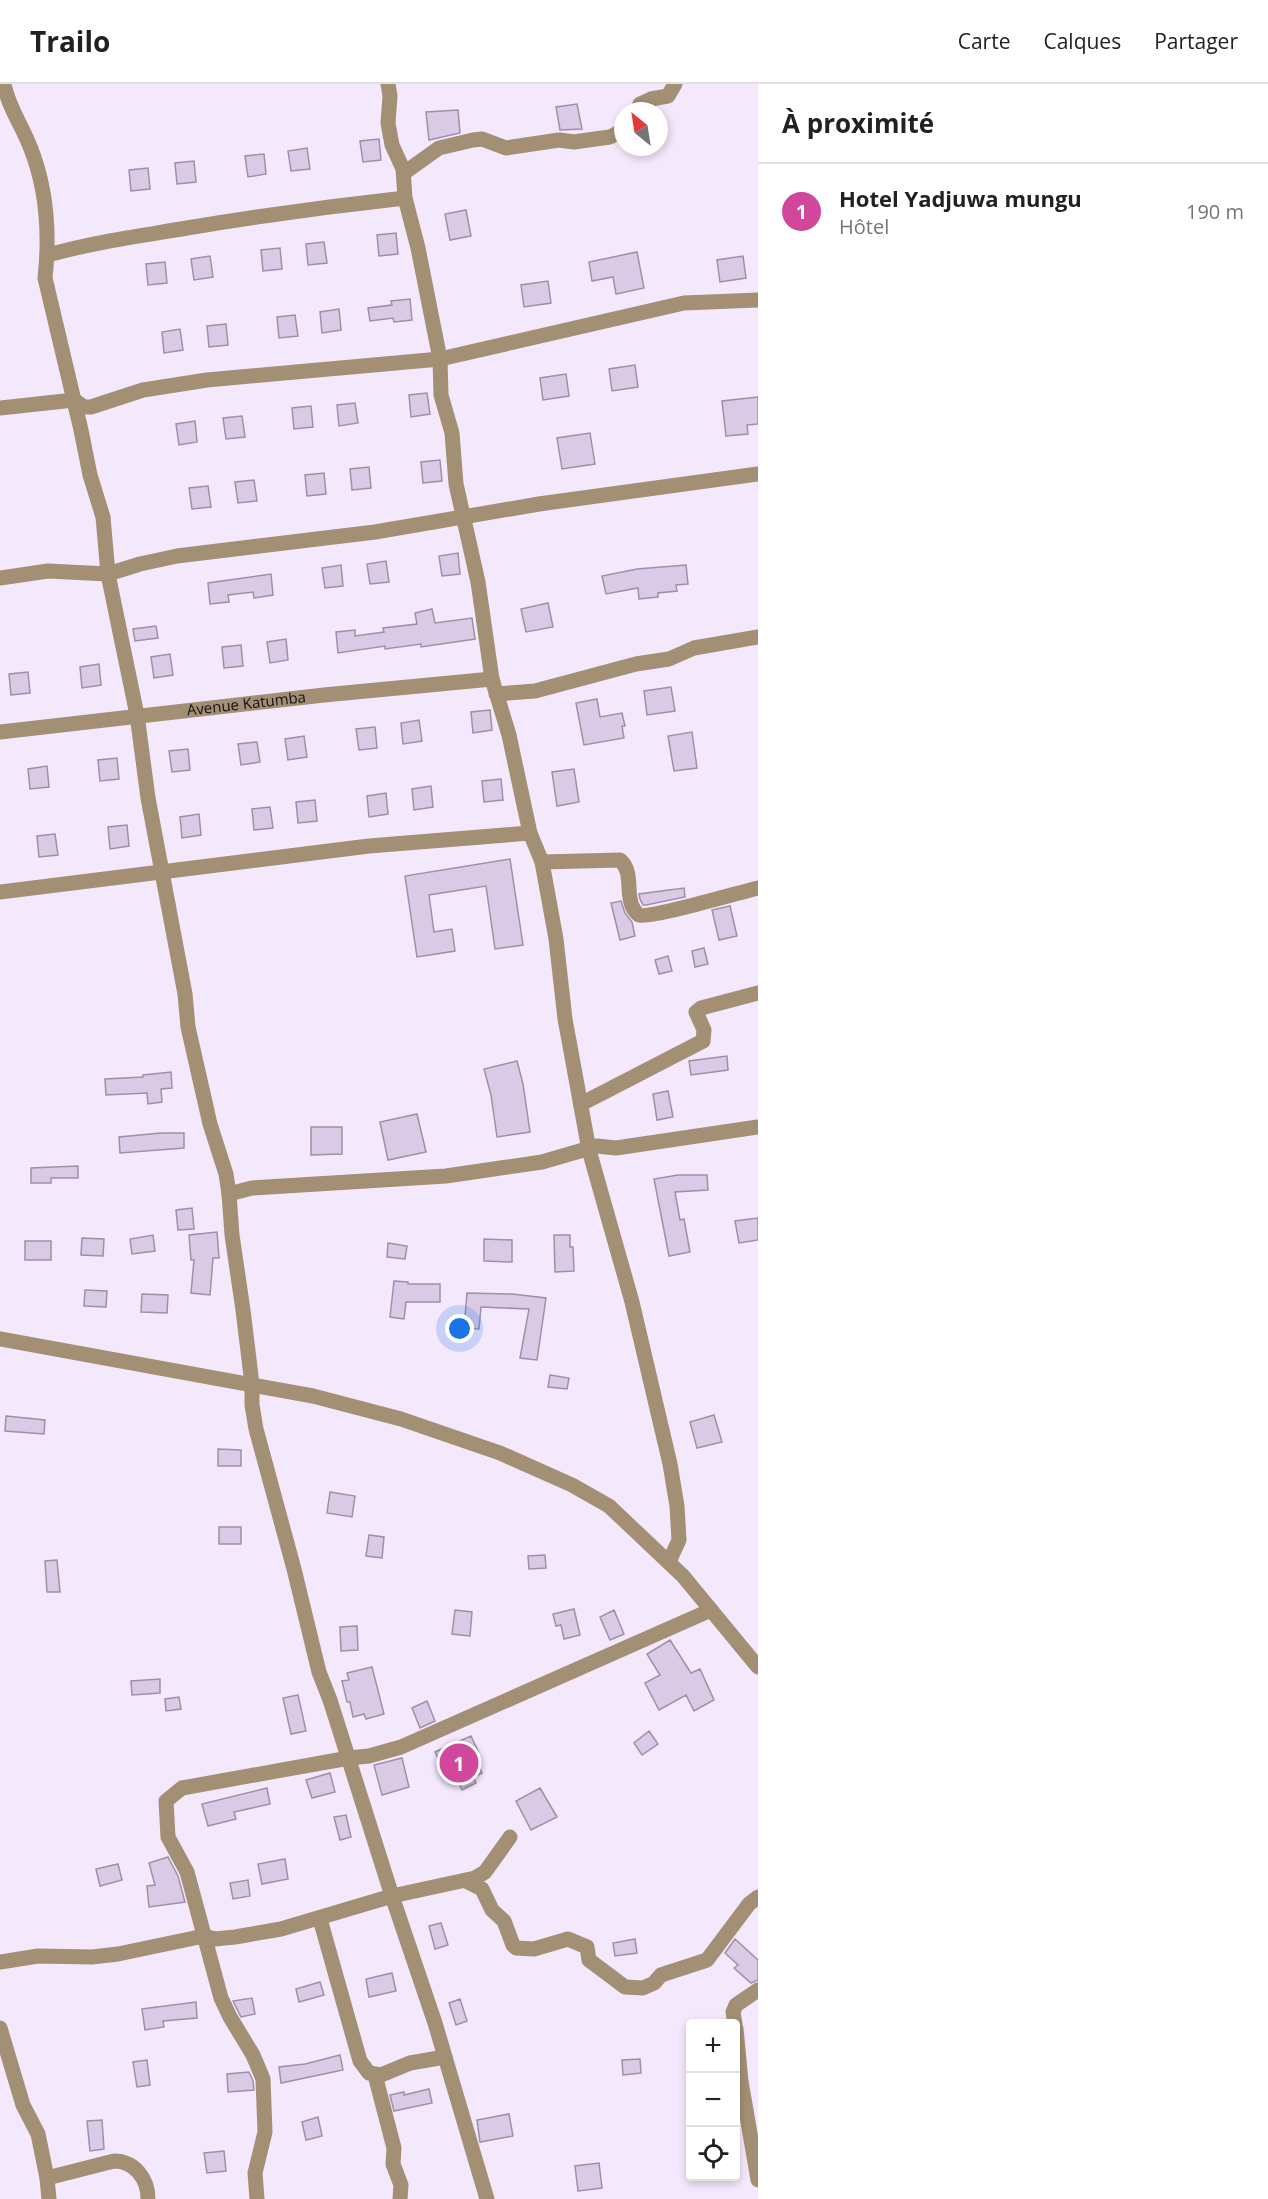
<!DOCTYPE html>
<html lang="fr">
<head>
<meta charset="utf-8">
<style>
	body { margin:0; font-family:"Open Sans",sans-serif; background:#f2f2f2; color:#202124 }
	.controls { position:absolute; right:18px; bottom:18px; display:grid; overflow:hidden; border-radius:6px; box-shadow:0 3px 9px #0003 }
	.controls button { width:54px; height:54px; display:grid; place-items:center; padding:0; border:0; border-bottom:2px solid #e0e0e0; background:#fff; color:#202124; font:30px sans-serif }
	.compass { position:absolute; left:614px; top:18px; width:54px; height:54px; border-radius:50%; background:#fff; box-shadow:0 3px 9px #0003; rotate:330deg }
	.you { position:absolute; left:460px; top:1245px; width:21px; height:21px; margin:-15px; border:4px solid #fff; border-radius:50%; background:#1a73e8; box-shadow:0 0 0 9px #1a73e833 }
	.badge { display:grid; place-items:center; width:39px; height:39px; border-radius:50%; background:#7c3aed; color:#fff; font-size:20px; font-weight:700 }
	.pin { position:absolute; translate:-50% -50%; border:3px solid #fff; box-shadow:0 2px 6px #0006 }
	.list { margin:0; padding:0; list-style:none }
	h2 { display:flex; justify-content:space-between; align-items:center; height:78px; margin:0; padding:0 24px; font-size:26px }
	h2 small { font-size:20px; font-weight:400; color:#757577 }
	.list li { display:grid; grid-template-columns:39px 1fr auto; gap:18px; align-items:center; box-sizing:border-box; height:96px; padding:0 24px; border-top:2px solid #e0e0e0 }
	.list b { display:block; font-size:22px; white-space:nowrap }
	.list p { margin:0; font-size:20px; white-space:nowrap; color:#757577 }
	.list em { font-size:20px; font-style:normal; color:#757577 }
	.icon { flex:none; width:33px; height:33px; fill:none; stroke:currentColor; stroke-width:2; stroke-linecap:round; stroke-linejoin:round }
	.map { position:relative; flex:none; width:758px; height:2115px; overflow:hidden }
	header { display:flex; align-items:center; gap:36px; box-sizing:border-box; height:84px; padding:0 30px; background:#fff; border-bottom:2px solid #e0e0e0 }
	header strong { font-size:28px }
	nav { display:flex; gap:33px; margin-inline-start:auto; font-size:21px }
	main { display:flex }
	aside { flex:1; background:#fff }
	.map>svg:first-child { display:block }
	.building { fill:#dbcae6; stroke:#9e90a7; stroke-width:1.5 }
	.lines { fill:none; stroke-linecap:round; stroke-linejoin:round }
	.minor { stroke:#a38f73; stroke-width:15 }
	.labels { text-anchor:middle; stroke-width:4.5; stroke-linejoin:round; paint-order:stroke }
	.street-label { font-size:15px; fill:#151018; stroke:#fff }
</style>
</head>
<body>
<header>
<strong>Trailo</strong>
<nav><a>Carte</a><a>Calques</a><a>Partager</a></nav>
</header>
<main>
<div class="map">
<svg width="758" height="2115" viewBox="0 0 758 2115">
	<rect width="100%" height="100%" fill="#f4e8fc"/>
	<path class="building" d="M577,20l5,25 -22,1 -4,-23z
		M458,26l2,23 -31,7 -3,-28z
		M379,55l2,21 -18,2 -3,-21z
		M307,64l3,21 -19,2 -3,-20z
		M264,70l2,20 -18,3 -3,-21z
		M194,77l2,21 -19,2 -2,-21z
		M148,84l2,21 -19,2 -2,-21z
		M466,126l5,26 -21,4 -5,-26z
		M396,149l2,21 -19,2 -2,-21z
		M324,158l3,21 -19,2 -2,-21z
		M280,164l2,21 -19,2 -2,-21z
		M637,168l7,36 -28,6 -3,-17 -21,4 -3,-19z
		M210,172l3,21 -19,3 -3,-21z
		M743,172l3,22 -26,4 -3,-22z
		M165,178l2,21 -19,2 -2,-21z
		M548,197l3,22 -27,4 -3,-22z
		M410,215l2,21 -18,2 -1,-4 -23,3 -2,-13 24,-3 -1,-4z
		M339,225l2,21 -19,3 -2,-21z
		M295,231l3,21 -19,2 -2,-21z
		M226,240l2,21 -19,2 -2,-21z
		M180,245l3,21 -19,3 -2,-21z
		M635,281l3,22 -26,4 -3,-22z
		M566,290l3,22 -26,4 -3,-22z
		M427,309l3,21 -19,3 -2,-22z
		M758,313v27l-11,1 1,9 -22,2 -4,-35z
		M355,319l3,20 -19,3 -2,-21z
		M311,322l2,21 -19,2 -2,-21z
		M242,332l3,21 -19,2 -3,-21z
		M195,337l2,21 -18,3 -3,-21z
		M590,349l5,31 -33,5 -5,-31z
		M440,376l2,21 -19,2 -2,-21z
		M369,383l2,21 -19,2 -2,-21z
		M324,389l2,21 -19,2 -2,-21z
		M254,396l3,21 -19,2 -3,-21z
		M208,402l3,21 -19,2 -3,-21z
		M458,469l2,21 -18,2 -3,-20z
		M386,477l3,21 -19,2 -3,-20z
		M341,481l2,21 -18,2 -3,-20z
		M686,481l2,19 -12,1 1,6 -19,2v4l-19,2 -1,-11 -32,6 -4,-18 35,-7z
		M271,490l2,21 -19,3 -1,-6 -25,3 1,7 -19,2 -2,-21z
		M548,519l5,24 -27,5 -5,-23z
		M432,525l3,14 37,-5 3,21 -54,8v-3l-36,5v-3l-47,7 -2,-21 19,-2v6l29,-4 -1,-4 34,-4 -2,-11z
		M156,542l2,12 -23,3 -2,-12z
		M286,555l2,21 -18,3 -3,-21z
		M241,561l2,21 -19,2 -2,-21z
		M170,570l3,21 -19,3 -3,-21z
		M99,580l2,21 -19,3 -2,-21z
		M28,588l2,21 -19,2 -2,-21z
		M671,603l4,24 -28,4 -3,-24z
		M597,615l3,18 22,-4 3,13h-3l2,12 -40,7 -8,-42z
		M490,626l2,20 -19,3 -2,-21z
		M419,636l3,21 -19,3 -2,-21z
		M375,643l2,21 -18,2 -3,-21z
		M692,648l5,36 -23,3 -6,-35z
		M304,652l3,21 -19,3 -3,-21z
		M257,658l3,20 -19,3 -3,-21z
		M188,665l2,21 -18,2 -3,-21z
		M117,674l2,21 -19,2 -2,-21z
		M47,682l2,21 -19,2 -2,-20z
		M574,685l5,33 -22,4 -5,-34z
		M501,695l2,21 -19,2 -2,-21z
		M431,702l2,21 -19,3 -2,-21z
		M386,709l2,21 -19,3 -2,-21z
		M315,716l2,21 -19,2 -2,-21z
		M270,723l3,21 -19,2 -2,-21z
		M199,730l2,21 -19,3 -2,-21z
		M127,741l2,21 -19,3 -2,-22z
		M55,750l3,21 -19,2 -2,-21z
		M510,775l13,86 -28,4 -9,-63 -57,9 5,37 18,-3 3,22 -38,6 -12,-81z
		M684,804l1,9 -39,8h-3l-3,-6 -1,-5z
		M621,817l4,12 7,9 3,14 -15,4 -9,-37z
		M730,822l7,30 -18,4 -7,-30z
		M704,864l4,16 -13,3 -3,-16z
		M668,872l4,15 -13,3 -4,-14z
		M727,972l1,14 -37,5 -2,-14z
		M517,977l6,23 7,48 -33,5 -6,-42 -7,-26z
		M171,988l1,16 -11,1 1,13 -14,2 -1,-11 -41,2 -1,-16 38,-2v-2z
		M668,1007l5,26 -16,3 -4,-26z
		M417,1030l9,38 -38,8 -8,-38z
		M311,1043h31v27l-31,1z
		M161,1049h23v15l-64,5 -1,-16z
		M78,1082v12h-27v5h-20v-15z
		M678,1091h29l1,15 -33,2 5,28 4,-1 6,33 -21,4 -15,-77z
		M192,1124l2,21 -16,1 -2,-20z
		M758,1134v22l-19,3 -4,-22z
		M217,1148l2,26h-6l-3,37 -19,-2 3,-33h-3l-2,-25z
		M153,1151l2,16 -23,3 -2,-15z
		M554,1151h16v12h3l1,24 -19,1z
		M82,1154l22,1 -1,17 -22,-1z
		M484,1155l28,1v22l-28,-1z
		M25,1157h26v19h-26z
		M388,1159l19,3 -2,13 -18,-2z
		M394,1197l14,1v2h32v18h-34l-2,17 -14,-2z
		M85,1206l22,1 -1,16 -22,-1z
		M467,1209l45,1 34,4 -9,62 -17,-2 9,-49 -48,-2 -2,22 -15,-1z
		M142,1210l26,1 -1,18 -26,-1z
		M550,1291l19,3 -2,11 -19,-2z
		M714,1331l8,27 -25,6 -7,-26z
		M6,1332l39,4 -1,14 -39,-3z
		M218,1365l23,1v16h-23z
		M330,1408l25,4 -3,21 -25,-4z
		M219,1443h22v17h-22z
		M369,1451l15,2 -2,21 -16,-2z
		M545,1471l1,13 -17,1 -1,-13z
		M57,1476l3,32h-13l-2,-31z
		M574,1525l6,26 -16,4 -3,-14 -5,1 -3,-12z
		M455,1526l17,2 -2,24 -18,-2z
		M614,1526l10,24 -14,6 -10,-23z
		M357,1542l1,24 -17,1 -1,-24z
		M670,1556l21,33 9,-4 14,31 -20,11 -8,-16 -27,15 -14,-27 15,-8 -13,-21z
		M372,1583l12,47 -18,5 -2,-5 -11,3 -3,-15h-3l-5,-21 7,-1 -2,-7z
		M160,1595v14l-28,2 -1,-14z
		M298,1611l8,36 -15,3 -8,-36z
		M179,1613l2,12 -15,2 -1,-12z
		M427,1617l8,20 -15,7 -8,-20z
		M649,1647l9,13 -16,11 -8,-12z
		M471,1652l7,15 -5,2 9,20 -9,4 3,6 -14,7 -6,-14 -8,4 -13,-28z
		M402,1674l7,29 -27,8 -8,-30z
		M330,1689l5,19 -23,6 -6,-18z
		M267,1704l3,16 -36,8 2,7 -28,7 -6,-22z
		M540,1704l17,29 -26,13 -15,-29z
		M346,1731l5,22 -11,3 -6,-23z
		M168,1773l10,19 7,26 -36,5 -2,-21 8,-1 -6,-22z
		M285,1775l3,20 -26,5 -4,-20z
		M118,1780l4,16 -22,6 -4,-17z
		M248,1796l2,16 -17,3 -3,-16z
		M441,1839l7,22 -13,4 -6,-23z
		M635,1855l2,14 -22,3 -2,-13z
		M735,1855l23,21v20l-7,3 -17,-15 4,-3 -13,-12z
		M392,1889l4,18 -27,6 -3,-18z
		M320,1898l4,13 -25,7 -3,-13z
		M252,1914l3,16 -14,3 -8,-16z
		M460,1915l7,22 -11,4 -7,-22z
		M196,1918l1,16 -34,3 1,6 -19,3 -3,-21z
		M340,1971l3,15 -62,13 -2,-16 26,-3z
		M640,1975l1,14 -18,2 -1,-15z
		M147,1976l3,25 -13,2 -4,-25z
		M249,1988l4,9 1,9 -26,2 -1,-18z
		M429,2005l3,14 -38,8 -4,-16 14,-3v3z
		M509,2030l4,22 -33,6 -3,-22z
		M318,2033l4,19 -16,4 -4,-18z
		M102,2036l2,29 -14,2 -3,-30z
		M224,2067l2,20 -19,2 -3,-20z
		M599,2079l3,25 -24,3 -3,-25z"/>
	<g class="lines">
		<g class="minor">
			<path d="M4,0c4,22 17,40 25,60 18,43 21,88 16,134l36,152 9,45 13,42 5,57 29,141 11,83 37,196 3,33 22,97 16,50 3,20 3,41 11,75 9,74v21l4,24 38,140 25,103 11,28 62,196 43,127 52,176"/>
			<path d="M388,0l2,12 -2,27 4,22 11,24 2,29 13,50 22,111 1,36 11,38 4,51 22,98 14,97 17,56 21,98 12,29 14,77 9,80 24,131 43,152 38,162 7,42 2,34 -10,22"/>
			<path d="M637,27l3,-7 11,-5 17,-3 7,-12"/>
			<path d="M404,89l35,-25 34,-8 9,-1 24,9 53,-8 15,2 21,-3 15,-2 13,-7"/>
			<path d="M48,171c46,-13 92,-19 139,-27 72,-12 145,-22 218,-30"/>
			<path d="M0,324l74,-8 10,7h7l52,-17 64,-10 233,-21 244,-56 74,-3"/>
			<path d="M0,494l48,-7 60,3 32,-10 37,-8 198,-24 164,-28 219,-30"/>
			<path d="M496,610l39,-3 101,-27 33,-5 25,-11 64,-11"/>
			<path id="s1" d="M0,648l324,-37 168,-16"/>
			<path d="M542,778l78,-2c14,12 5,33 13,48 2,3 4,6 6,7 10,4 102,-23 119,-27"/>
			<path d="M0,808l369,-46 161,-13"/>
			<path d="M581,1020l122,-63 1,-11 -8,-18 5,-4 57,-15"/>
			<path d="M229,1110l23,-6 194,-12 96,-14 55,-16 19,2 142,-21"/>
			<path d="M0,1255l313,57 88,23 99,34 72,32 37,21 74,70 75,91"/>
			<path d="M466,1797l16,8 10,21 12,11 9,24 3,3 18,1 34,-10 19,8 2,13 36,27 18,1 11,-5 7,-8 46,-15 42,-56 9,-7"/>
			<path d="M320,1835l40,142 9,12 12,2 29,-12 35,-6"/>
			<path d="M0,1878l38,-6 54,1 26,-3 86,-18 11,3 20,-2 46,-8 111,-33 83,-18 10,-6 25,-35"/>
			<path d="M735,1940l-2,-12 3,-7 22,-15"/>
			<path d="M0,1944l23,77 15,29 9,44 2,21"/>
			<path d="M736,1945l5,52 17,99"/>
			<path d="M375,1991l19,73 -1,16 8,21 -1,14"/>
			<path d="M47,2094l67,-17c20,0 34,17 34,38"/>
			<path d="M257,2115l-2,-26 10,-41 -2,-53 -10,-24 -23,-38 -9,-19 -34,-126 -19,-35 -2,-36 16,-13 167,-30 20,-2 32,-9 310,-137"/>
		</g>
	</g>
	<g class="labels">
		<g class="street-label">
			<text dy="5" stroke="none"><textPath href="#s1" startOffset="248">Avenue Katumba</textPath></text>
		</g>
	</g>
</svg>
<div class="controls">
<button>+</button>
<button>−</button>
<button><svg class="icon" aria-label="locate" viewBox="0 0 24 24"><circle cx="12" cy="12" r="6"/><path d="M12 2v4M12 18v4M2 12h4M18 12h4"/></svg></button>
</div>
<svg class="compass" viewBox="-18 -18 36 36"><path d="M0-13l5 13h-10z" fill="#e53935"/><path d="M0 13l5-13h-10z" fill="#757577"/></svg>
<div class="you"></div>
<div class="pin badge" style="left:459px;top:1679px;background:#d1479c">1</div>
</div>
<aside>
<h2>À proximité<small></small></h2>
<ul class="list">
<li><span class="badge" style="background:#d1479c">1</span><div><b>Hotel Yadjuwa mungu</b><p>Hôtel</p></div><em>190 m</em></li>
</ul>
</aside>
</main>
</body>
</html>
